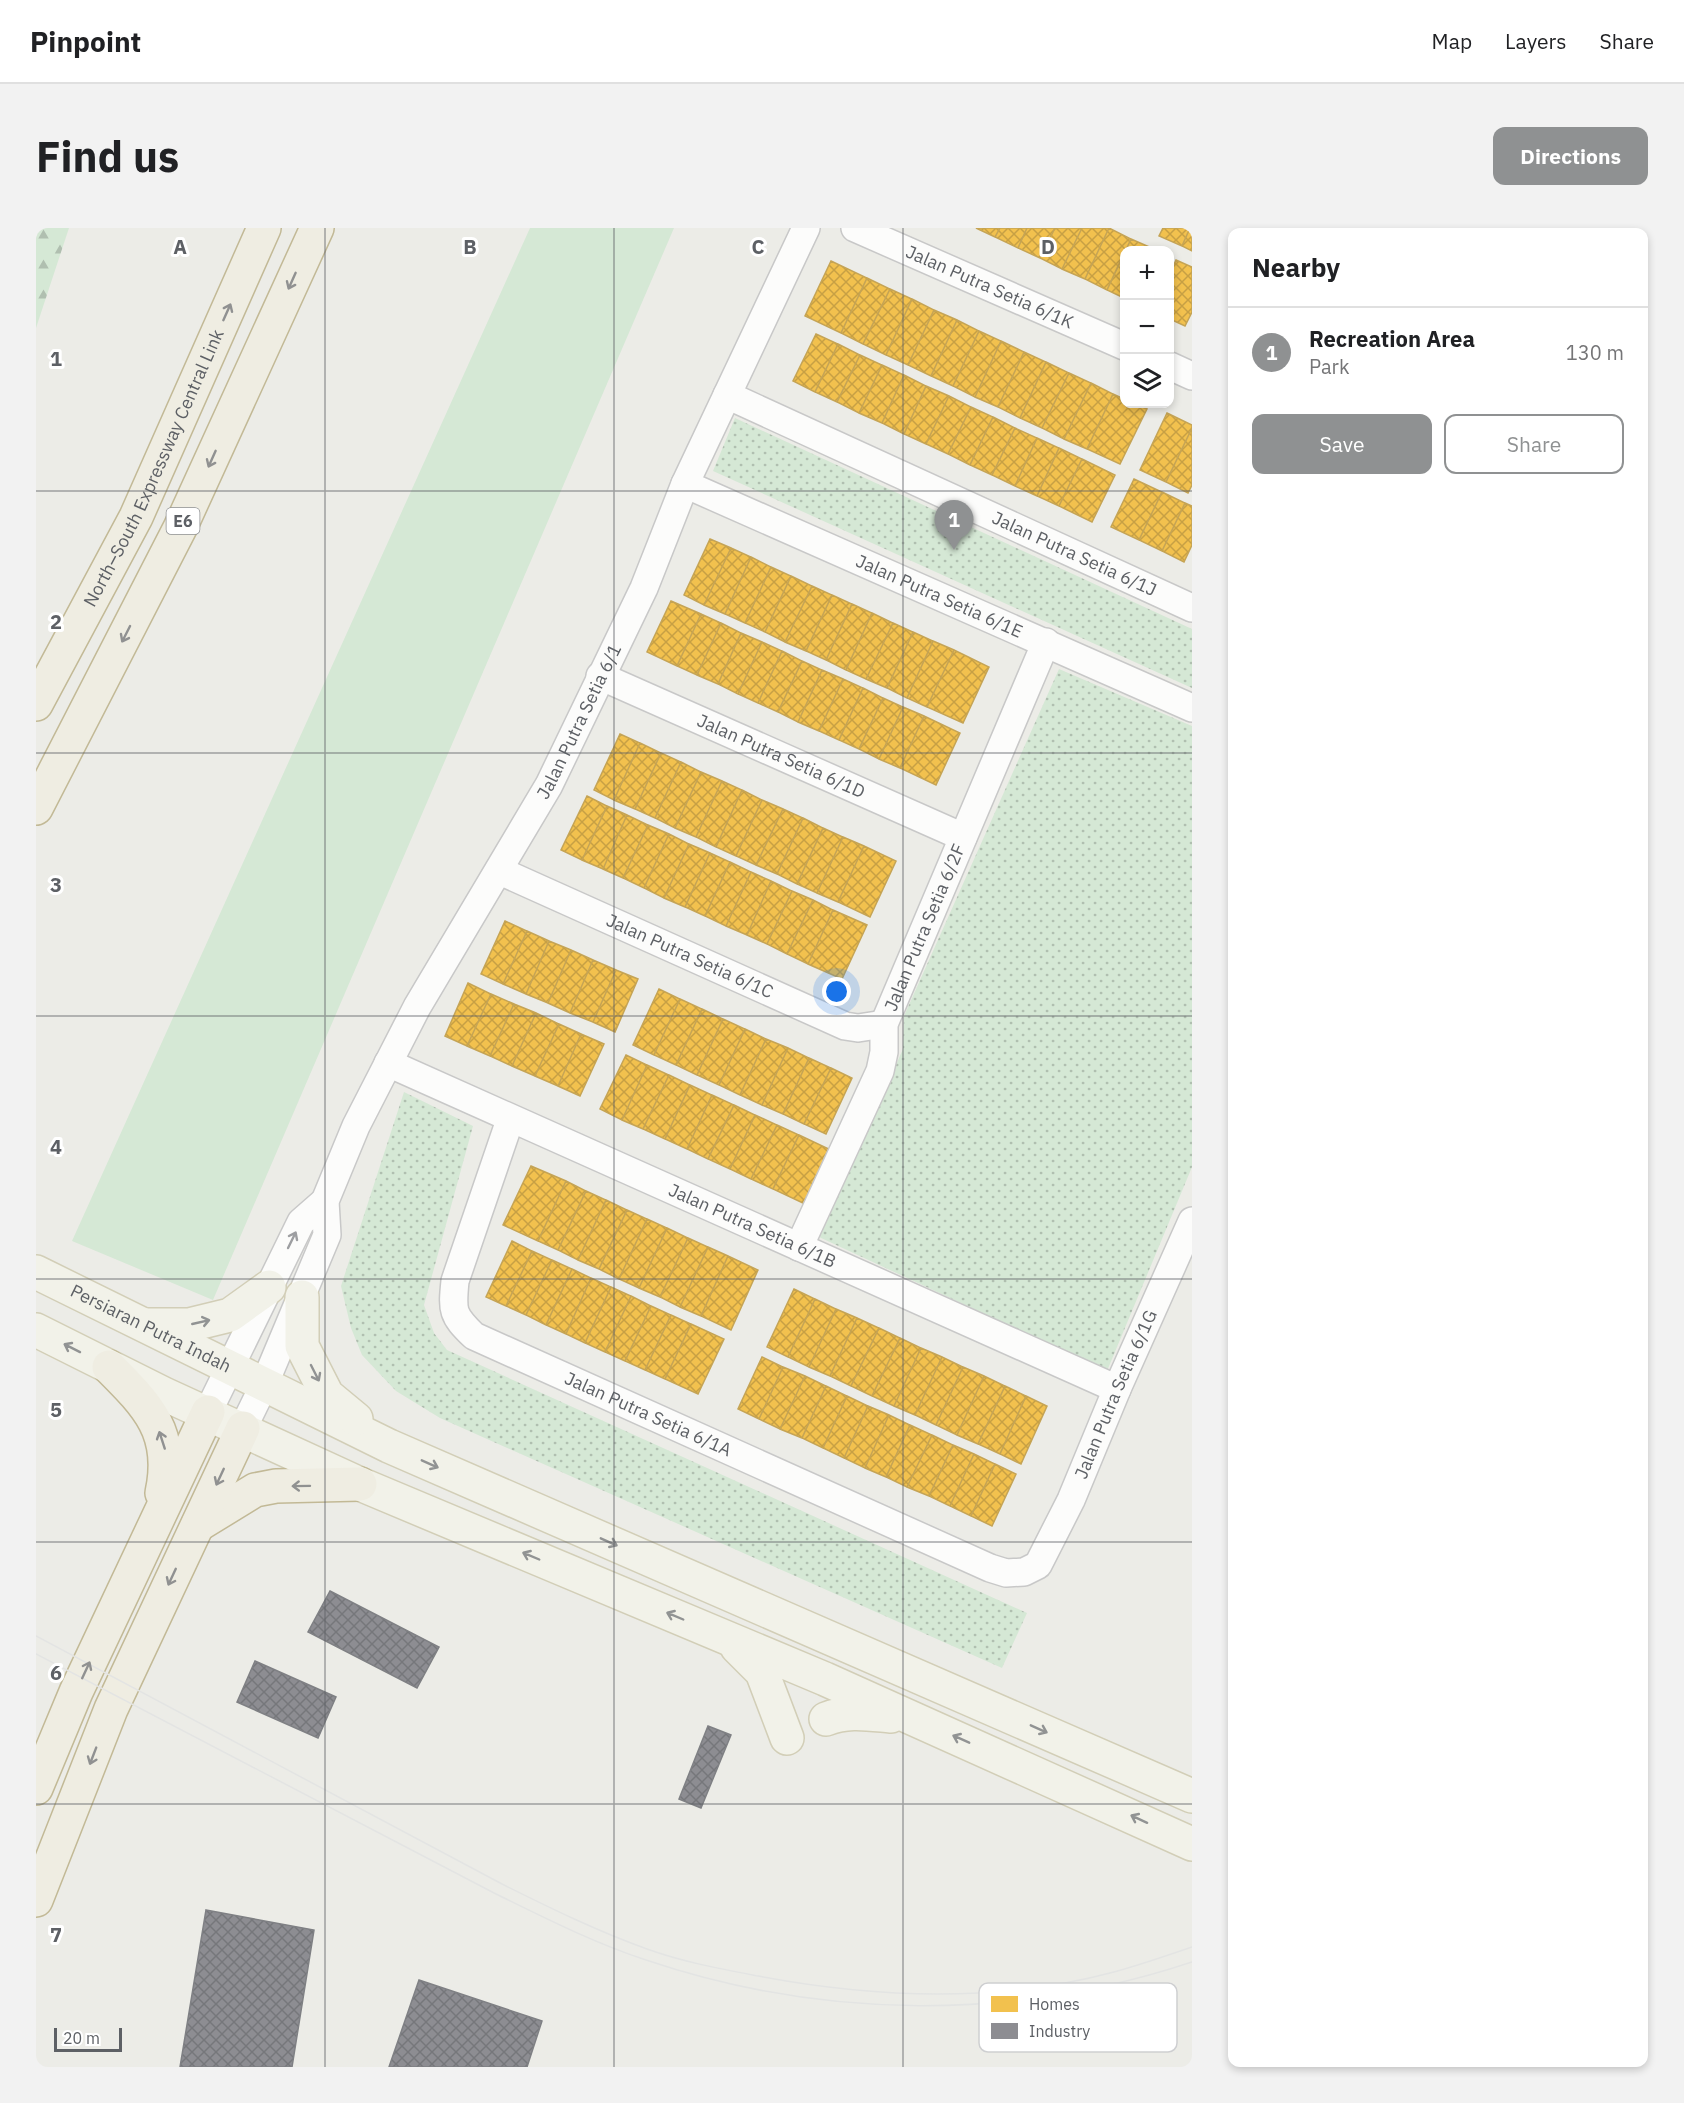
<!DOCTYPE html>
<html lang="en">
<head>
<meta charset="utf-8">
<style>
	body { margin:0; font-family:"IBM Plex Sans",sans-serif; background:#f2f2f2; color:#202124 }
	.controls { position:absolute; right:18px; top:18px; display:grid; overflow:hidden; border-radius:12px; box-shadow:0 3px 9px #0003 }
	.controls button { width:54px; height:54px; display:grid; place-items:center; padding:0; border:0; border-bottom:2px solid #e0e0e0; background:#fff; color:#202124; font:30px sans-serif }
	.scale { position:absolute; left:18px; bottom:15px; width:68px; box-sizing:border-box; padding-left:6px; border:3px solid #5d6065; border-top:0; font-size:16px; line-height:21px; white-space:nowrap; color:#5d6065; -webkit-text-stroke:4px #fff; paint-order:stroke }
	.you { position:absolute; left:801px; top:764px; width:21px; height:21px; margin:-15px; border:4px solid #fff; border-radius:50%; background:#1a73e8; box-shadow:0 0 0 9px #1a73e833 }
	.badge { display:grid; place-items:center; width:39px; height:39px; border-radius:50%; background:#8f9192; color:#fff; font-size:20px; font-weight:700 }
	.pin { position:absolute; translate:-50% -50px; filter:drop-shadow(0 2px 3px #0008) }
	.pin::after { content:''; position:absolute; top:32px; width:21px; height:18px; background:inherit; clip-path:polygon(0 0,100% 0,50% 100%) }
	.list { margin:0; padding:0; list-style:none }
	h2 { display:flex; justify-content:space-between; align-items:center; height:78px; margin:0; padding:0 24px; font-size:26px }
	h2 small { font-size:20px; font-weight:400; color:#757577 }
	.list li { display:grid; grid-template-columns:39px 1fr auto; gap:18px; align-items:center; box-sizing:border-box; height:90px; padding:0 24px; border-top:2px solid #e0e0e0 }
	.list b { display:block; font-size:22px; white-space:nowrap }
	.list p { margin:0; font-size:20px; white-space:nowrap; color:#757577 }
	.list em { font-size:20px; font-style:normal; color:#757577 }
	.actions { display:flex; gap:12px; padding:18px 24px }
	.actions a { flex:1; padding:14px 0; border:2px solid #8f9192; border-radius:12px; text-align:center; font-size:21px; color:#8f9192 }
	.actions .main { background:#8f9192; color:#fff }
	.icon { flex:none; width:33px; height:33px; fill:none; stroke:currentColor; stroke-width:2; stroke-linecap:round; stroke-linejoin:round }
	.map { position:relative; flex:none; width:1156px; height:1839px; overflow:hidden; border-radius:12px }
	header { display:flex; align-items:center; gap:36px; box-sizing:border-box; height:84px; padding:0 30px; background:#fff; border-bottom:2px solid #e0e0e0 }
	header strong { font-size:28px }
	nav { display:flex; gap:33px; margin-inline-start:auto; font-size:21px }
	.intro { display:flex; align-items:center; justify-content:space-between; box-sizing:border-box; height:144px; padding:0 36px }
	h1 { margin:0; font-size:42px }
	.button { padding:15px 27px; border-radius:12px; background:#8f9192; color:#fff; font-size:21px; font-weight:700 }
	main { display:flex; gap:36px; padding:0 36px }
	aside { flex:1; background:#fff; border-radius:12px; box-shadow:0 3px 9px #0003 }
	.map>svg:first-child { display:block }
	.grass { fill:#d5e8d5 }
	.forest { fill:url(#forest-firs) }
	.park { fill:url(#park-dots) }
	.homes { fill:url(#homes-cross-hatch); stroke:#c5a455; stroke-width:1.5 }
	.industry { fill:url(#industry-cross-hatch); stroke:#7f8084; stroke-width:1.5 }
	.lines { fill:none; stroke-linecap:round; stroke-linejoin:round }
	.minor-casing { stroke:#c8c8c8; stroke-width:30 }
	.major-casing { stroke:#d2ceb7; stroke-width:36 }
	.highway-casing { stroke:#c2b996; stroke-width:36 }
	.minor { stroke:#fcfcfb; stroke-width:27 }
	.major { stroke:#f2f2e9; stroke-width:33 }
	.highway { stroke:#efede2; stroke-width:33 }
	.tram { stroke:#e3e4e3; stroke-width:1.5 }
	.oneway { stroke:#909191 }
	.oneway2 { stroke:#9d9ea1 }
	.oneway3 { stroke:#919393 }
	.grid { fill:none; stroke:#5d6065; stroke-width:1.5; stroke-opacity:0.55 }
	.labels { text-anchor:middle; stroke-width:6; stroke-linejoin:round; paint-order:stroke }
	.shield { fill:#fff; stroke:#8e9093; stroke-width:1.5 }
	.shield-label { font-size:16px; font-weight:bold; fill:#5d6065 }
	.street-label { font-size:18px; fill:#5d6065; stroke:#fff }
	.key { fill:#fff; stroke:#cecfd1; stroke-width:1.5 }
	.key-label { font-size:16px; fill:#5d6065 }
	.grid-label { font-size:20px; text-anchor:middle; font-weight:bold; fill:#5d6065; stroke:#fff; stroke-width:6; stroke-linejoin:round; paint-order:stroke }
</style>
</head>
<body>
<header>
<strong>Pinpoint</strong>
<nav><a>Map</a><a>Layers</a><a>Share</a></nav>
</header>
<div class="intro"><h1>Find us</h1><a class="button">Directions</a></div>
<main>
<div class="map">
<svg width="1156" height="1839" viewBox="0 0 1156 1839">
	<defs>
		<pattern id="forest-firs" width="22" height="20" patternUnits="userSpaceOnUse" patternTransform="scale(1.5)"><rect width="22" height="20" fill="#d5e8d5"/><path d="M5 1l3.5 6h-7zM16 11l3.5 6h-7z" fill="#b0bfb0"/></pattern>
		<pattern id="park-dots" width="8" height="8" patternUnits="userSpaceOnUse" patternTransform="scale(1.5)"><rect width="8" height="8" fill="#d5e8d5"/><path d="M2 2h.1M6 6h.1" fill="none" stroke="#b0bfb0" stroke-width="1.8" stroke-linecap="round"/></pattern>
		<pattern id="homes-cross-hatch" width="8" height="8" patternUnits="userSpaceOnUse" patternTransform="scale(1.5)"><rect width="8" height="8" fill="#f2c14e"/><path d="M0 0l8 8M0 8l8-8" fill="none" stroke="#c7a044"/></pattern>
		<pattern id="industry-cross-hatch" width="8" height="8" patternUnits="userSpaceOnUse" patternTransform="scale(1.5)"><rect width="8" height="8" fill="#8d8d92"/><path d="M0 0l8 8M0 8l8-8" fill="none" stroke="#76777b"/></pattern>
	</defs>
	<rect width="100%" height="100%" fill="#ecece7"/>
	<path class="grass" d="M494,0h144l-461,1072 -141,-59z"/>
	<path class="forest" d="M0,0h33l-33,100z"/>
	<path class="park" d="M699,190l457,211v59l-479,-217z
		M1023,441l133,57v441l-85,204 -288,-134 84,-188 1,-33z
		M368,864l69,34 -49,179 10,28 13,17 580,263 -25,55 -562,-250 -44,-27 -34,-36 -11,-27 -10,-42z"/>
	<path class="homes" d="M940,0h24l-5,9z
		M964,0h27l-9,20 -23,-11z
		M991,0h28l-15,30 -22,-10z
		M1019,0h27l-20,41 -22,-11z
		M1046,0h27l-24,51 -23,-10z
		M1073,0l22,11 -24,51 -22,-11z
		M1127,0h27l-8,18 -23,-10z
		M1154,0h2v23l-10,-5z
		M1095,11l23,10 -1,1h-27z
		M1088,25v45l-17,-8z
		M1140,32l16,7v45l-7,14 -15,-7v-45z
		M795,33l36,17 -26,55 -36,-17z
		M831,50l23,11 -27,55 -22,-11z
		M854,61l22,10 -26,56 -23,-11z
		M876,71l22,11 -26,55 -22,-10z
		M898,82l23,10 -26,56 -23,-11z
		M921,92l22,11 -26,55 -22,-10z
		M943,103l22,10 -26,56 -22,-11z
		M780,106l22,10 -23,48 -22,-11z
		M965,113l23,11 -26,55 -23,-10z
		M802,116l22,11 -23,47 -22,-10z
		M988,124l22,10 -26,56 -22,-11z
		M824,127l22,10 -23,48 -22,-11z
		M1010,134l23,11 -27,55 -22,-10z
		M846,137l22,10 -22,48 -23,-10z
		M1033,145l22,10 -27,56 -22,-11z
		M868,147l22,11 -22,48 -22,-11z
		M1055,155l22,11 -26,55 -23,-10z
		M890,158l23,10 -23,48 -22,-10z
		M1077,166l11,5v5h10l13,5 -27,55 -33,-15z
		M913,168l22,11 -23,47 -22,-10z
		M935,179l22,10 -23,48 -22,-11z
		M1131,185l25,12v3l-26,54 -26,-12z
		M957,189l22,11 -23,47 -22,-10z
		M979,200l22,10 -22,48 -23,-11z
		M1156,200v57l-4,8 -22,-11z
		M1001,210l22,10 -22,48 -22,-10z
		M1023,220l23,11 -23,47 -22,-10z
		M1046,231l33,16 -23,47 -33,-16z
		M1098,251l28,13 -23,48 -28,-13z
		M1126,264l23,11 -23,48 -23,-11z
		M1149,275l7,3v39l-8,17 -22,-11z
		M674,311l21,9 -27,57 -20,-10z
		M695,320l20,9 -26,57 -21,-9z
		M715,329l20,10 -26,56 -20,-9z
		M735,339l20,9 -26,56 -20,-9z
		M755,348l21,10 -27,56 -20,-10z
		M776,358l20,9 -26,56 -21,-9z
		M796,367l20,9 -26,56 -20,-9z
		M635,373l30,13 -24,52 -30,-14z
		M816,376l20,9 -26,57 -20,-10z
		M836,385l21,10 -27,56 -20,-9z
		M665,386l20,9 -24,52 -20,-9z
		M685,395l20,10 -23,51 -21,-9z
		M857,395l20,9 -26,56 -21,-9z
		M877,404l20,9 -26,57 -20,-10z
		M705,405l21,9 -24,52 -20,-10z
		M897,413l21,9 -27,57 -20,-9z
		M726,414l20,9 -24,52 -20,-9z
		M918,422l35,17 -26,56 -36,-16z
		M746,423l20,10 -24,51 -20,-9z
		M766,433l20,9 -24,52 -20,-10z
		M786,442l21,9 -24,52 -21,-9z
		M807,451l20,9 -24,52 -20,-9z
		M827,460l20,10 -24,51 -20,-9z
		M847,470l20,9 -24,52 -20,-10z
		M867,479l21,9 -24,52 -21,-9z
		M888,488l36,17 -24,52 -36,-17z
		M584,506l20,9 -26,57 -20,-10z
		M604,515l21,10 -26,56 -21,-9z
		M625,525l20,9 -26,56 -20,-9z
		M645,534l20,10 -26,56 -20,-10z
		M665,544l21,9 -26,56 -21,-9z
		M686,553l20,9 -26,57 -20,-10z
		M706,562l20,10 -26,56 -20,-9z
		M551,568l20,10 -25,54 -21,-10z
		M726,572l21,9 -27,56 -20,-9z
		M571,578l20,9 -24,54 -21,-9z
		M747,581l20,9 -26,56 -21,-9z
		M591,587l21,10 -25,53 -20,-9z
		M767,590l20,10 -26,56 -20,-10z
		M612,597l21,9 -25,54 -21,-10z
		M787,600l20,9 -26,56 -20,-9z
		M633,606l20,10 -25,54 -20,-10z
		M807,609l21,9 -26,56 -21,-9z
		M653,616l21,9 -25,54 -21,-9z
		M828,618l32,15 -26,56 -32,-15z
		M674,625l20,9 -25,54 -20,-9z
		M694,634l21,10 -25,54 -21,-10z
		M715,644l20,9 -24,54 -21,-9z
		M735,653l21,10 -25,53 -20,-9z
		M756,663l21,9 -26,54 -20,-10z
		M777,672l20,10 -25,54 -21,-10z
		M797,682l34,15 -25,54 -34,-15z
		M469,693l22,10 -24,53 -22,-10z
		M491,703l22,10 -23,53 -23,-10z
		M513,713l22,9 -23,53 -22,-9z
		M535,722l22,10 -23,53 -22,-10z
		M557,732l23,10 -23,52 -23,-9z
		M580,742l22,9 -23,53 -22,-10z
		M432,755l23,11 -24,52 -22,-10z
		M623,761l21,10 -26,56 -21,-10z
		M455,766l23,10 -24,52 -23,-10z
		M644,771l22,10 -26,56 -22,-10z
		M478,776l22,9 -24,53 -22,-10z
		M666,781l21,10 -26,56 -21,-10z
		M500,785l23,11 -24,52 -23,-10z
		M687,791l22,10 -26,56 -22,-10z
		M523,796l22,10 -23,52 -23,-10z
		M709,801l21,10 -26,56 -21,-10z
		M545,806l23,10 -24,52 -22,-10z
		M730,811l22,9 -26,57 -22,-10z
		M752,820l21,10 -26,56 -21,-9z
		M590,827l21,10 -25,55 -22,-11z
		M773,830l22,10 -27,56 -21,-10z
		M611,837l22,10 -26,54 -21,-9z
		M795,840l21,10 -26,56 -22,-10z
		M633,847l21,10 -25,54 -22,-10z
		M654,857l22,10 -25,54 -22,-10z
		M676,867l22,10 -26,54 -21,-10z
		M698,877l21,10 -25,54 -22,-10z
		M719,887l22,10 -26,54 -21,-10z
		M741,897l22,10 -26,54 -22,-10z
		M763,907l32,15 -26,54 -32,-15z
		M495,938l35,15 -28,60 -35,-16z
		M530,953l20,10 -28,59 -20,-9z
		M550,963l20,9 -28,60 -20,-10z
		M570,972l21,10 -28,59 -21,-9z
		M591,982l20,9 -28,60 -20,-10z
		M611,991l20,9 -28,60 -20,-9z
		M631,1000l21,10 -28,59 -21,-9z
		M652,1010l20,9 -28,60 -20,-10z
		M476,1013l20,10 -26,55 -20,-9z
		M672,1019l20,9 -27,60 -21,-9z
		M496,1023l20,9 -26,55 -20,-9z
		M692,1028l30,14 -27,60 -30,-14z
		M516,1032l20,9 -26,56 -20,-10z
		M536,1041l19,9 -25,56 -20,-9z
		M555,1050l20,9 -26,56 -19,-9z
		M575,1059l20,9 -26,56 -20,-9z
		M758,1061l21,10 -27,58 -21,-10z
		M595,1068l20,10 -26,55 -20,-9z
		M779,1071l21,10 -27,58 -21,-10z
		M615,1078l20,9 -26,55 -20,-9z
		M800,1081l21,9 -27,58 -21,-9z
		M635,1087l20,9 -26,55 -20,-9z
		M821,1090l22,10 -28,58 -21,-10z
		M655,1096l33,15 -26,55 -33,-15z
		M843,1100l21,10 -28,58 -21,-10z
		M864,1110l21,10 -27,58 -22,-10z
		M885,1120l21,9 -27,58 -21,-9z
		M726,1129l21,10 -24,52 -21,-10z
		M906,1129l21,10 -27,58 -21,-10z
		M747,1139l22,9 -25,53 -21,-10z
		M927,1139l21,9 -27,59 -21,-10z
		M769,1148l21,10 -24,52 -22,-9z
		M948,1148l21,10 -27,58 -21,-9z
		M790,1158l21,10 -24,52 -21,-10z
		M969,1158l21,10 -26,58 -22,-10z
		M811,1168l21,10 -24,52 -21,-10z
		M990,1168l21,10 -26,58 -21,-10z
		M832,1178l21,9 -24,53 -21,-10z
		M853,1187l21,10 -24,52 -21,-9z
		M874,1197l22,10 -25,52 -21,-10z
		M896,1207l21,10 -24,51 -22,-9z
		M917,1217l21,9 -24,52 -21,-10z
		M938,1226l21,10 -24,52 -21,-10z
		M959,1236l21,10 -24,52 -21,-10z"/>
	<path class="industry" d="M294,1363l109,56 -22,41 -109,-56z
		M219,1433l81,36 -18,41 -81,-36z
		M672,1498l23,9 -30,73 -22,-9z
		M170,1682l108,20 -22,137h-112z
		M383,1752l123,41 -15,46h-138z"/>
	<g class="lines">
		<defs>
			<g id="minor">
				<path id="s1" d="M819,0l269,118"/>
				<path d="M1134,138l22,10"/>
				<path id="s2" d="M691,167l465,213"/>
				<path id="s3" d="M649,256l507,224"/>
				<path id="s4" d="M564,448l363,161"/>
				<path id="s5" d="M464,643l345,155 13,2 26,-4"/>
				<path id="s6" d="M352,835l729,326"/>
				<path id="s7" d="M474,892l-55,161c-3,30 -3,34 19,55l516,232 16,5 18,-1 14,-7 33,-65 46,-111 75,-168"/>
				<path id="s8" d="M763,1019l81,-176 4,-19v-28l162,-382"/>
				<path d="M172,1184l93,-190 24,-21"/>
				<path id="s9" d="M207,1200l21,-43 63,-150 -2,-34 31,-75 61,-119 132,-222 95,-197 41,-104 121,-256"/>
			</g>
			<g id="major">
				<path id="s10" d="M0,1044l353,174 803,350"/>
				<path d="M266,1069v49l25,49 29,24"/>
				<path d="M111,1097h42l41,-10 39,-28"/>
				<path d="M0,1102l128,64 196,90 465,195 367,165"/>
				<path d="M701,1419l25,25 25,66"/>
				<path d="M790,1491c21,-9 43,-5 65,-3"/>
			</g>
			<g id="highway">
				<path id="s11" d="M0,476l100,-187 128,-289"/>
				<path d="M0,580l144,-280 137,-300"/>
				<path d="M73,1139c39,39 66,66 53,126"/>
				<path d="M162,1297l57,-35 21,-4 84,-2"/>
				<path d="M0,1560l40,-96 132,-280"/>
				<path d="M0,1672l75,-191 132,-281"/>
			</g>
		</defs>
		<use href="#minor" class="minor-casing"/>
		<use href="#major" class="major-casing"/>
		<use href="#highway" class="highway-casing"/>
		<use href="#minor" class="minor"/>
		<use href="#major" class="major"/>
		<use href="#highway" class="highway"/>
		<path class="tram" d="M0,1408l466,248c48,24 95,47 145,65 36,13 74,20 111,27 116,22 240,27 356,-4 26,-7 52,-16 78,-25
			M0,1426l460,240c49,24 98,49 150,66 178,60 369,61 546,2"/>
	</g>
	<defs><path id="oneway-shaft" d="M-6 0H5M1.5-3L5.5 0L1.5 3" fill="none" stroke-width="1.6" stroke-linecap="round" stroke-linejoin="round" transform="scale(1.5)"/></defs>
	<g class="oneway">
		<use href="#oneway-shaft" transform="translate(256 53) rotate(114)"/>
		<use href="#oneway-shaft" transform="translate(191 84) rotate(-66)"/>
		<use href="#oneway-shaft" transform="translate(176 231) rotate(114)"/>
		<use href="#oneway-shaft" transform="translate(90 406) rotate(117)"/>
		<use href="#oneway-shaft" transform="translate(126 1212) rotate(-108)"/>
		<use href="#oneway-shaft" transform="translate(184 1249) rotate(115)"/>
		<use href="#oneway-shaft" transform="translate(265 1258) rotate(179)"/>
		<use href="#oneway-shaft" transform="translate(136 1349) rotate(115)"/>
		<use href="#oneway-shaft" transform="translate(50 1442) rotate(-65)"/>
		<use href="#oneway-shaft" transform="translate(57 1528) rotate(111)"/>
	</g>
	<use class="oneway2" href="#oneway-shaft" transform="translate(256 1012) rotate(-64)"/>
	<g class="oneway3">
		<use href="#oneway-shaft" transform="translate(165 1094) rotate(-13)"/>
		<use href="#oneway-shaft" transform="translate(36 1120) rotate(-153)"/>
		<use href="#oneway-shaft" transform="translate(279 1145) rotate(63)"/>
		<use href="#oneway-shaft" transform="translate(394 1236) rotate(24)"/>
		<use href="#oneway-shaft" transform="translate(573 1314) rotate(24)"/>
		<use href="#oneway-shaft" transform="translate(495 1328) rotate(-157)"/>
		<use href="#oneway-shaft" transform="translate(639 1388) rotate(-157)"/>
		<use href="#oneway-shaft" transform="translate(1003 1501) rotate(24)"/>
		<use href="#oneway-shaft" transform="translate(925 1511) rotate(-156)"/>
		<use href="#oneway-shaft" transform="translate(1103 1591) rotate(-155)"/>
	</g>
	<path class="grid" d="M289,0v1839M578,0v1839M867,0v1839M0,263h1156M0,525h1156M0,788h1156M0,1051h1156M0,1314h1156M0,1576h1156"/>
	<g class="labels">
		<rect class="shield" x="130.5" y="280" width="33" height="26" rx="4.5"/>
		<g class="shield-label">
			<text x="147" y="299">E6</text>
		</g>
		<g class="street-label">
			<text dy="6" stroke="none"><textPath href="#s1" startOffset="147">Jalan Putra Setia 6/1K</textPath></text>
			<text dy="6" stroke="none"><textPath href="#s11" startOffset="264">North–South Expressway Central Link</textPath></text>
			<text dy="6" stroke="none"><textPath href="#s2" startOffset="382">Jalan Putra Setia 6/1J</textPath></text>
			<text dy="6" stroke="none"><textPath href="#s3" startOffset="278">Jalan Putra Setia 6/1E</textPath></text>
			<text dy="6" stroke="none"><textPath href="#s9" startOffset="788">Jalan Putra Setia 6/1</textPath></text>
			<text dy="6" stroke="none"><textPath href="#s4" startOffset="198">Jalan Putra Setia 6/1D</textPath></text>
			<text dy="6" stroke="none"><textPath href="#s8" startOffset="346">Jalan Putra Setia 6/2F</textPath></text>
			<text dy="6" stroke="none"><textPath href="#s5" startOffset="208">Jalan Putra Setia 6/1C</textPath></text>
			<text dy="6" stroke="none"><textPath href="#s6" startOffset="399">Jalan Putra Setia 6/1B</textPath></text>
			<text dy="6" stroke="none"><textPath href="#s10" startOffset="128">Persiaran Putra Indah</textPath></text>
			<text dy="6" stroke="none"><textPath href="#s7" startOffset="1036">Jalan Putra Setia 6/1G</textPath></text>
			<text dy="6" stroke="none"><textPath href="#s7" startOffset="423">Jalan Putra Setia 6/1A</textPath></text>
		</g>
	</g>
	<rect x="943" y="1755" width="198" height="69" rx="9" class="key"/>
	<rect x="955" y="1768" width="27" height="16" fill="#f2c14e"/>
	<rect x="955" y="1795" width="27" height="16" fill="#8d8d92"/>
	<g class="key-label">
		<text x="993" y="1782">Homes</text>
		<text x="993" y="1809">Industry</text>
	</g>
	<g class="grid-label">
		<text x="144" y="26">A</text>
		<text x="434" y="26">B</text>
		<text x="722" y="26">C</text>
		<text x="1012" y="26">D</text>
		<text x="20" y="138">1</text>
		<text x="20" y="401">2</text>
		<text x="20" y="664">3</text>
		<text x="20" y="926">4</text>
		<text x="20" y="1189">5</text>
		<text x="20" y="1452">6</text>
		<text x="20" y="1714">7</text>
	</g>
</svg>
<div class="controls">
<button>+</button>
<button>−</button>
<button><svg class="icon" aria-label="layers" viewBox="0 0 24 24"><path d="M12 4l9 5-9 5-9-5zM3 14l9 5 9-5"/></svg></button>
</div>
<div class="scale">20 m</div>
<div class="you"></div>
<div class="pin badge" style="left:918px;top:322px">1</div>
</div>
<aside>
<h2>Nearby<small></small></h2>
<ul class="list">
<li><span class="badge">1</span><div><b>Recreation Area</b><p>Park</p></div><em>130 m</em></li>
</ul>
<div class="actions"><a class="main">Save</a><a>Share</a></div>
</aside>
</main>
</body>
</html>
